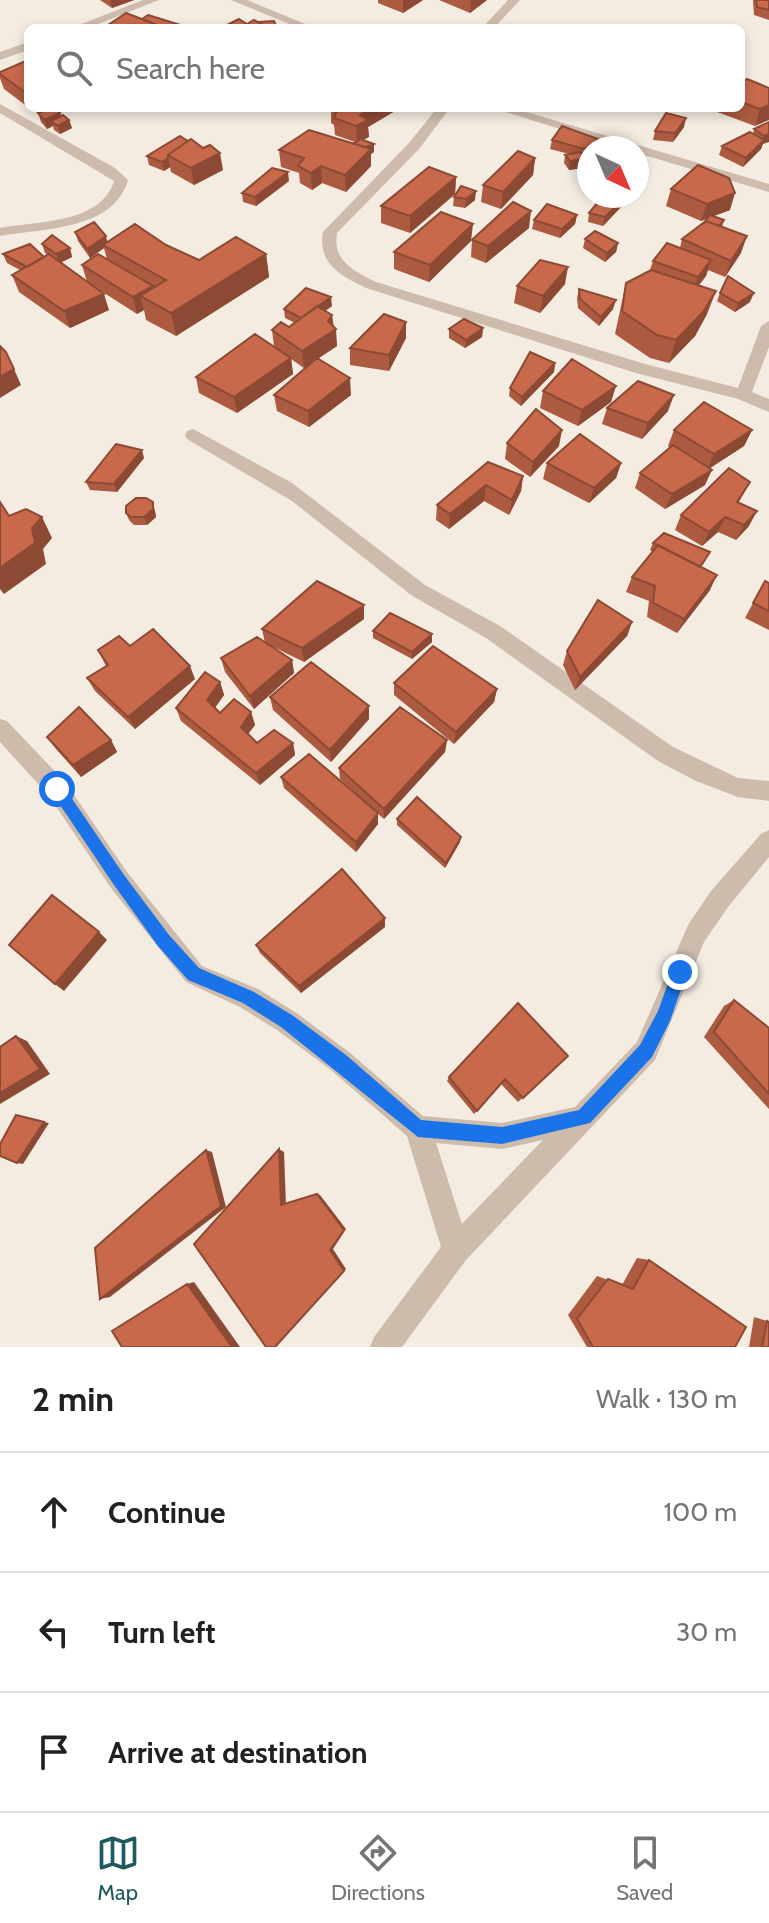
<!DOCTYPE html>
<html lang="en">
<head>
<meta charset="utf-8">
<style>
	body { margin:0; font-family:Cabin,sans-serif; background:#f2f2f2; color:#202124 }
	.compass { position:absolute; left:577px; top:136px; width:72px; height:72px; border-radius:50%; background:#fff; box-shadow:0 4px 12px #0003; rotate:136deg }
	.stop { position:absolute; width:24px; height:24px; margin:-18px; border:6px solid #1a73e8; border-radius:50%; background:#fff }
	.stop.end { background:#1a73e8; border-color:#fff; box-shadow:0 2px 8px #0008 }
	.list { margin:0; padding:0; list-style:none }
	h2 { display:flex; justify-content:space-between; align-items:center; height:104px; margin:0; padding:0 32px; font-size:34px }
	h2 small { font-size:26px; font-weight:400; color:#757577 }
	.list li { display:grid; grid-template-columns:52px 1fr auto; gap:24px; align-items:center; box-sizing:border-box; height:120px; padding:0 32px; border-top:2px solid #e0e0e0 }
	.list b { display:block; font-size:30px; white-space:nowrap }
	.list em { font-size:26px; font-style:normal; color:#757577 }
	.icon { flex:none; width:44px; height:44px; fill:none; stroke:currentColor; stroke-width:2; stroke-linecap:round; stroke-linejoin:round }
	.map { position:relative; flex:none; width:769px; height:1347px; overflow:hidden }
	.search { position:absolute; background:#fff; box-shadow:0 4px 12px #0003; left:24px; right:24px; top:24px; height:88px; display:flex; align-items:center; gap:20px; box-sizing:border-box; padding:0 28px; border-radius:12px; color:#757577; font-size:30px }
	.sheet { height:464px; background:#fff }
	nav { display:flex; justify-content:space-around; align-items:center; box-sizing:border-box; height:112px; border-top:2px solid #e0e0e0; background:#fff; font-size:22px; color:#757577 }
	nav a { display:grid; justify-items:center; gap:4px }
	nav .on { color:#1f5a5e }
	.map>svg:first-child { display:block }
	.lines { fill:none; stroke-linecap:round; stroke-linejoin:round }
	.minor { fill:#cdbbac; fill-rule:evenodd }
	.wall { fill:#ac5a40 }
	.shaded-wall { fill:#8c4a34 }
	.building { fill:#c8694b; stroke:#8c4a34; stroke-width:2 }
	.route { fill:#1a73e8 }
</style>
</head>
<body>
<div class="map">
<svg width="769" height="1347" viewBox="0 0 769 1347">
	<rect width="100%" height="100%" fill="#f4ebe1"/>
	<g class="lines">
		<path class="minor" d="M143,0h16l-71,28h-17z
			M231,0h16l68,28h-16z
			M508,0h12l-26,28h-12z
			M28,42v8l-28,10v-8z
			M0,104l115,64 13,12c-15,51 -85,48 -128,56v-8c36,-7 101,-4 114,-47l-114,-68z
			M437,108h13l-31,41 -82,84c-5,28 17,38 39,49l269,82 93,24 23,-62 8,-5v26l-17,45 17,7v13l-31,-13 -102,-26 -270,-85c-25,-12 -49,-25 -43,-56l86,-89z
			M493,108h20l256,76v8l-132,-39v-5h-16z
			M193,429l99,54 133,102 75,41 173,121 65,31 31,3v20l-31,-4 -42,-16 -38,-20 -172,-123 -75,-43 -119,-94 -105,-62 -2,-4 2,-4z
			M0,719l7,2 58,61 62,90 75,94 56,23 37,23 54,40 74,64 79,7 73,-16 62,-65 51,-117 23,-34 50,-57 8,-4v27l-41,50 -24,35 -49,118 -189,200 -64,87h-32l4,-10 67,-90 -34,-111 -76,-66 -54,-40 -37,-23 -54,-25 -75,-94 -62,-92 -49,-54zM543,1140l-81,84 -26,-81 66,6z"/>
	</g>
	<path class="wall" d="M100,0h34l-22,8z
		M378,0h45l-20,13 -25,-10z
		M439,0h48l-17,13z
		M753,0h16v20l-15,-5z
		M28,60v47l-24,-18 -4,-11v-6z
		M741,83l28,5 -14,38 -38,-14 2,-4h22z
		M331,108h69l-32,19 1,10 -6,3 11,4v8l-3,2v12l-25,26 -24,-9 -10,7 -12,-7 -1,-10 -18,-6 -2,-17 76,-8 -20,-7 -1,-10 -3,-2z
		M38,113l23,3 8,4 3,8 -12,6 -6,-4 -1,-4 -6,3 -6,-7z
		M769,122l-8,27 -18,18 -24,-12 3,-9 31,-12 1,-5z
		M684,127l-11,15 -20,-2 2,-9z
		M180,136l43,34 -29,15 -23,-13 -1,-5 -6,4 -15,-6 -2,-9z
		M598,139l-2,9h-7v5l-5,4 -2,11 -13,2 -5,-7 1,-8 4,-1 -19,-5 2,-9z
		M535,158l-2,17 -32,34 -20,-7 2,-17z
		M456,177l-1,17 -45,39 -29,-10v-17z
		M289,181l-33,25 -13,-4 -1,-9z
		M589,181v13l-6,-1 2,-9z
		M671,189l59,21 -17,6 11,4 -2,7 19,26 -16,24 -17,-7 -2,6 -7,9 8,29 -12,22 -26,27 -19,-5 -35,-24 11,-51 24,-13 3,-9 27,-13 2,-9 21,-15 4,-6 -6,3 -35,-15z
		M454,197l21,3 -10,8 -12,-2z
		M621,207l-18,19 -15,-4 1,-9z
		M577,215l-2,9 -15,14 -28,-9 2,-9z
		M529,228l-43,35 -15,-6 1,-17z
		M75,232l32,10 59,3 33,15 67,-6 3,23 -93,59 -30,-16 -2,-10 -7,4 -50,-32 -5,-17 25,-6 -3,-11 -14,10 -12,-17z
		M585,239l33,4 -2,9 -11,10 -22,-14z
		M471,241l-42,41 -35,-13v-17z
		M42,244l28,4 2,9 -12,6 49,47 -39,18 -51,-36 -7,-17 8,-5 -13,-7 -4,-9 41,3 4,-2 -3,-2z
		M565,284l-25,29 -26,-10 3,-17z
		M579,289l34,20 -14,17 -21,-18 -1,-10z
		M720,293l30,9 -15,10 -18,-11z
		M332,306l-7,5 7,4 5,31 -20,13 34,36 -42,32 -32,-16 -3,-16 39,-34 -9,7 -13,-9 2,15 -56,39 -38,-20 -3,-16 78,-31 -2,-16 17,-3 6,-4 -10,-5 -1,-9z
		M406,322v16l-17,33 -39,-6v-17z
		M483,328l-1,9 -17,11 -16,-10v-9z
		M555,363l-1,9 -33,34 -12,-10 1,-8z
		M543,391l68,11 -33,24 -38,-18z
		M607,408l61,3 -26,28 -40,-15z
		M674,430h78l-8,16 -34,22 -5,17 -40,24 -30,-21 5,-15 30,-25 -2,-2z
		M507,443l52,3 -29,31 -25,-18z
		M144,458l-27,34 -27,-2 -4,-8z
		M488,462l35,14 -2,15 -12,24 -25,-14 -35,28 -13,-9 1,-15z
		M547,463h74l-5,15 -27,25 -46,-24z
		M750,482l-11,20 10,24 -13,14 -18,-8 -16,14 -27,-16 6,-15z
		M155,510l1,7 -9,8h-13l-5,-5 -3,-7z
		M653,543l53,17 -5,7 9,23 -33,43 -30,-16 2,-16 -23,-9 6,-15 21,-25 -3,-2z
		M765,581l4,2v47l-24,-12z
		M364,605v14l-60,43 -39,-19 27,17 2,13 -40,36 -29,-37 -4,-14 44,-15 -3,-14z
		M632,622l-5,14 -52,54 -12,-25 4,-14z
		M373,631l59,11 -20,17 -39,-21z
		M130,646l65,33 -60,50 -40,-38 -8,-13 19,-12 -8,-16z
		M220,682l4,13 -9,13 5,5 31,-1 4,13 -7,9 9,9h36l2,12 -35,30 -79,-64 -5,-13z
		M394,683l103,6 -3,13 -40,42 -60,-49z
		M270,697l99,9v13l-38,43 -58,-52z
		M47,737l64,3 6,12 -36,25 -25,-28z
		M447,740l-2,12 -61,67 -6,-5v10l-22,28 -72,-64 -3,-11 94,34 -35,-32 -1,-11z
		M397,819l63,23 -15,26 -48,-43z
		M385,918v9l-84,66 -41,-40 -4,-8z
		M734,1000l35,28v81l-65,-72 20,-31z
		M568,1056l-50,46 -17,-18 -27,30 -27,-33 2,-4z
		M637,1258l12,2 86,87h-148l-19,-32 29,-39 25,9z
		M754,1317l13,4 2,26h-20z"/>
	<path class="shaded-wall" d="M110,0h24l-22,8z
		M403,0h20l-20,13z
		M471,0h16l-17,13z
		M769,105v15l-14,6 5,-17z
		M371,108h29l-32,19 1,10 -12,6 -1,-17 4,-11z
		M60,113l3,8h-12l2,5 -6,3 -3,-9z
		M686,118l-2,9 -11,15 2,-9z
		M69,120l3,8 -12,6 -2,-8z
		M769,134v8l-6,2 -2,5 -18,18 3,-9 16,-16 2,-6z
		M598,139l-2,9h-7v5l-6,5 1,-9z
		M374,144v8l-3,2v12l-25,26 -1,-17 18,-27z
		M220,153l3,17 -29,15 -3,-17z
		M168,158l2,9 -6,4 -2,-9z
		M535,158l-2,17 -32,34 2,-17z
		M584,159l-2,9 -13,2 1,-9z
		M321,166l1,17 -10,7 -1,-17z
		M288,172l1,9 -33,25 -1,-9z
		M456,177l-1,17 -45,39v-17z
		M476,191l-1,9 -10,8 1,-9z
		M735,193l-5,17 -29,11 6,-17z
		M623,199l-2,8 -18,19 2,-9z
		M531,211l-2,17 -43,35 2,-17z
		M577,215l-2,9 -15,14 2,-9z
		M473,224l-2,17 -42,41 1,-17z
		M106,236l2,9h-5l1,3 -14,10 -3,-9z
		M747,236l-6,17 -16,24 6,-16z
		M618,243l-2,9 -11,10 2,-9z
		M70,248l2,9 -13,6 -3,-9z
		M266,254l3,23 -93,59 -5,-23z
		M711,260l-5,16 -14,18 6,-17z
		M568,267l-3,17 -25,29 3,-17z
		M153,286l4,17 -17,-7 4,14 -7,4 -4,-17z
		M716,291l-9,23 -12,22 -26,27 7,-23z
		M754,293l-4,9 -15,10 3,-9z
		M104,294l5,16 -39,18 -6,-17z
		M331,297l1,9 -29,21 -1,-8z
		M616,300l-3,9 -14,17 2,-9z
		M332,315l1,16 3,-2 1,17 -33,22 -2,-17z
		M406,322v16l-17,33v-16z
		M483,328l-1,9 -17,11 1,-8z
		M291,358l2,16 -56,39 -3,-16z
		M555,363l-1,9 -33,34 1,-9z
		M14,369l7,16 -21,13v-21z
		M350,378l1,17 -42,32 -1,-16z
		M616,386l-5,16 -33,24 4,-16z
		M674,395l-6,16 -26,28 6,-16z
		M562,430l-3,16 -29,31 3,-15z
		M752,430l-8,16 -37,24 7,-16z
		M142,450l2,8 -27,34 -3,-8z
		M621,463l-5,15 -27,25 5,-15z
		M712,470l-7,15 -40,24 7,-15z
		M523,476l-2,15 -12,24 3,-15z
		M486,485l-2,16 -35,28 1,-15z
		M153,502l3,15 -9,8 -3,-8z
		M757,511l-8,15 -13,14 8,-15z
		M42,517l10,21 -9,11 3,15 -42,30 -4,-5v-21z
		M725,517l-7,15 -16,14 7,-14z
		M717,575l-7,15 -33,43 7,-14z
		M364,605v14l-60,43 -2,-14z
		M632,622l-5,14 -52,54 5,-13z
		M432,634v8l-20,17v-7z
		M292,660l2,13 -40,36 -4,-13z
		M190,666l5,13 -60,50 -7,-12z
		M220,682l4,13 -13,18 -4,-13z
		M497,689l-3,13 -40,42 2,-12z
		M369,706v13l-38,43 -1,-12z
		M251,712l4,13 -11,14 -3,-12z
		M111,740l6,12 -36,25 -8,-12z
		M447,740l-2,12 -61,67v-10z
		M293,743l2,12 -35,30 -4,-12z
		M378,813v11l-22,28v-10z
		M461,837l-1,5 -15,26 1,-5z
		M385,918v9l-84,66 -2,-7z
		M99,932l8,8 -43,51 -9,-7z
		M16,1036l11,5 23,33 -50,30v-11z
		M44,1122l5,1 -26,41 -6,-1z
		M279,1149l5,3 2,54 -5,-1z
		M206,1150l6,2 14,55 -116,90 -10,2z
		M317,1194l3,1 26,34 -13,20 13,20 -2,2 -14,-21z
		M194,1282l46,65h-8l-45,-63z"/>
	<path class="building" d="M756,0h13v10l-12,-3z
		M126,13l39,15h-56l-4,-1z
		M148,15l42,13h-25l-23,-9z
		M239,19l8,5 7,-4 14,8h-47z
		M274,21l3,7h-9l-10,-6z
		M28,60v32l-2,1 -26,-19v-2z
		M747,79l22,9v17l-9,4 -19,-7v-19z
		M50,108h4l6,5 -16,7 -6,-7z
		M333,108h38l-11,7 8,5 -12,6 -22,-8 3,-8z
		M666,113l20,5 -11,15 -20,-2z
		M63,115l6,5 -11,6 -7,-5z
		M769,122v12l-5,2 -10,-7z
		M562,126l36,13 -14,10 -32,-9z
		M309,130l62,19 -26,26 -24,-9 -10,7 -13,-7 6,-8 -25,-8z
		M750,132l14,8 -18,18 -24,-12z
		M180,136l8,5 -20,14v3l-6,4 -15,-6z
		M191,139l12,9 7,-3 10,8 -29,15 -23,-13z
		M360,139l14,5 -8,3 -12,-3z
		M518,151l17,7 -32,34 -20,-7z
		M579,152l5,2v5l-14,2 -5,-6z
		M698,165l31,13 6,15 -28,11 -36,-15z
		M429,167l27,10 -46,39 -29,-10z
		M272,168l16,4 -33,25 -13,-4z
		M461,186l15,5 -10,8 -12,-2z
		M603,196h14l6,3 -18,18 -16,-4z
		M513,202l18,9 -43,35 -16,-6z
		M547,204l30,11 -15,14 -28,-9z
		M441,212l32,12 -43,41 -36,-13z
		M710,215l14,5 -5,6 -13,-5 -3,3z
		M706,221l41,15 -16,25 -49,-22z
		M94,222l12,14 -19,13 -12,-17z
		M135,224l31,21 33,15 37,-23 30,17 -95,59 -31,-17 26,-16 -63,-35z
		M595,231l23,12 -11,10 -22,-14z
		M52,235l18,13 -14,6 -14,-10z
		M667,243l44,17 -13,17 -45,-16z
		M30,244l14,13 -17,10 -24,-13z
		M49,254l55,40 -40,17 -52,-36z
		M98,254l55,32 -20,11 -51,-32z
		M540,260l28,7 -25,29 -26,-10z
		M651,270l65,21 -13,21 -27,28 -19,-5 -35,-24 4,-28z
		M728,276l26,17 -16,10 -18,-10z
		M306,288l25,9 -30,21 -17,-9z
		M579,289l37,11 -15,17 -21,-18z
		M317,306l15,9 -4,6 8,8 -34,22 -30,-21 9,-8 8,5z
		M384,314l22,8 -17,33 -39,-7z
		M464,319l19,9 -17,12 -17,-11z
		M255,334l36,24 -57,39 -38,-20z
		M0,346l6,6 8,17 -14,8z
		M530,352l25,11 -33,34 -12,-9z
		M317,358l33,20 -42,33 -34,-16z
		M572,359l44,27 -34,24 -39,-19z
		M638,381l36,14 -26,28 -41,-15z
		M704,402l48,28 -38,24 -40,-24z
		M536,409l26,21 -29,32 -26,-19z
		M580,434l41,29 -27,25 -47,-25z
		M116,444l26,6 -28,34 -28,-2z
		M673,445l39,25 -40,24 -32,-21z
		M488,462l35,14 -11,24 -26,-15 -36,29 -13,-9z
		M729,468l21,14 -13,20 20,9 -13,14 -19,-8 -16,15 -28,-17z
		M136,498h10l7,4v7l-9,8h-13l-5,-4v-7z
		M0,502l9,14 17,-7 16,8 -10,11 3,15 -35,25z
		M664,533l46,19 -10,15 -47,-24z
		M658,545l59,30 -33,44 -31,-16 2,-17 -23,-9z
		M317,581l47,24 -62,43 -40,-19z
		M765,581l4,2v28l-16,-8z
		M598,600l34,22 -52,55 -13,-26z
		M390,613l42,21 -20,18 -39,-21z
		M153,629l37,37 -62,51 -41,-39 21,-13 -10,-15 21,-14 11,10z
		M257,637l35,23 -42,36 -29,-38z
		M433,646l64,43 -41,43 -62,-49z
		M311,662l58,44 -39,44 -60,-53z
		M205,672l15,10 -13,18 13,13 14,-14 17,13 -10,15 16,16 17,-13 19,13 -37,30 -80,-65z
		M79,707l32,33 -38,25 -26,-28z
		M400,707l47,33 -63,69 -45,-41z
		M309,754l69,59 -22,29 -75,-65z
		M417,797l44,40 -15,26 -49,-44z
		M342,869l43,49 -86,68 -43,-41z
		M52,895l47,37 -44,52 -46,-39z
		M734,1000l35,28v66l-55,-62z
		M518,1003l50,53 -45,42 -18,-19 -28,32 -28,-34z
		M16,1036l24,33 -40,24v-46z
		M16,1115l28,7 -27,41 -17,-7v-12z
		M279,1149l2,56 36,-11 27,36 -14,20 14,21 -69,76h-9l-72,-103z
		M206,1150l15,56 -121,93 -5,-51z
		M649,1260l97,67 -11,20h-142l-16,-28 31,-40 25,10z
		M187,1284l45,63h-110l-10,-16z
		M767,1321l2,1v25h-7z"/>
	<path class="route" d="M57,782l5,2 62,91 45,60 30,33 55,24 38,23 54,40 75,65 81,7 77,-17 61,-65 18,-34 16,-44h11l2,5 -17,49 -18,36 -62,66 -88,21 -84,-7 -137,-110 -38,-24 -55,-23 -30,-34 -44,-61 -62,-92 -2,-4z"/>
</svg>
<svg class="compass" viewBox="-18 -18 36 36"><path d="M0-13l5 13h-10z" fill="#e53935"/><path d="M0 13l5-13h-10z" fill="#757577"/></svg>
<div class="stop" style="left:57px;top:789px"></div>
<div class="stop end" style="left:680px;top:972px"></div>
<div class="search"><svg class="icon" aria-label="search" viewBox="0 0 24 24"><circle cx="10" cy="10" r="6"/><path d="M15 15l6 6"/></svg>Search here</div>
</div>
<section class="sheet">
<h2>2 min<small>Walk · 130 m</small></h2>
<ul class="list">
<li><svg class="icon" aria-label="ahead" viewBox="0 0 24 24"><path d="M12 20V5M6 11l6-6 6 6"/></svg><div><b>Continue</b></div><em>100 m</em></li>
<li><svg class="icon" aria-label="left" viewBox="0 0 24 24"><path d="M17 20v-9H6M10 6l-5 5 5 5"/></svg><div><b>Turn left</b></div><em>30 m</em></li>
<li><svg class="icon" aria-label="arrive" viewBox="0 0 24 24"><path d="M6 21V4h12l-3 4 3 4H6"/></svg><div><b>Arrive at destination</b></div></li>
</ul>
</section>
<nav>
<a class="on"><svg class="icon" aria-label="map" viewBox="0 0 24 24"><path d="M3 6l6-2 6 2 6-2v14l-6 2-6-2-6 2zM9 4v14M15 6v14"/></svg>Map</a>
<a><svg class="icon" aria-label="directions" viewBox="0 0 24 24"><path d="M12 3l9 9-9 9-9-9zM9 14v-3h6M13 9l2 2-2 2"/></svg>Directions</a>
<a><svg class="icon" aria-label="saved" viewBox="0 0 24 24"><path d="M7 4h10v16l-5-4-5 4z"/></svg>Saved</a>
</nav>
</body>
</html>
